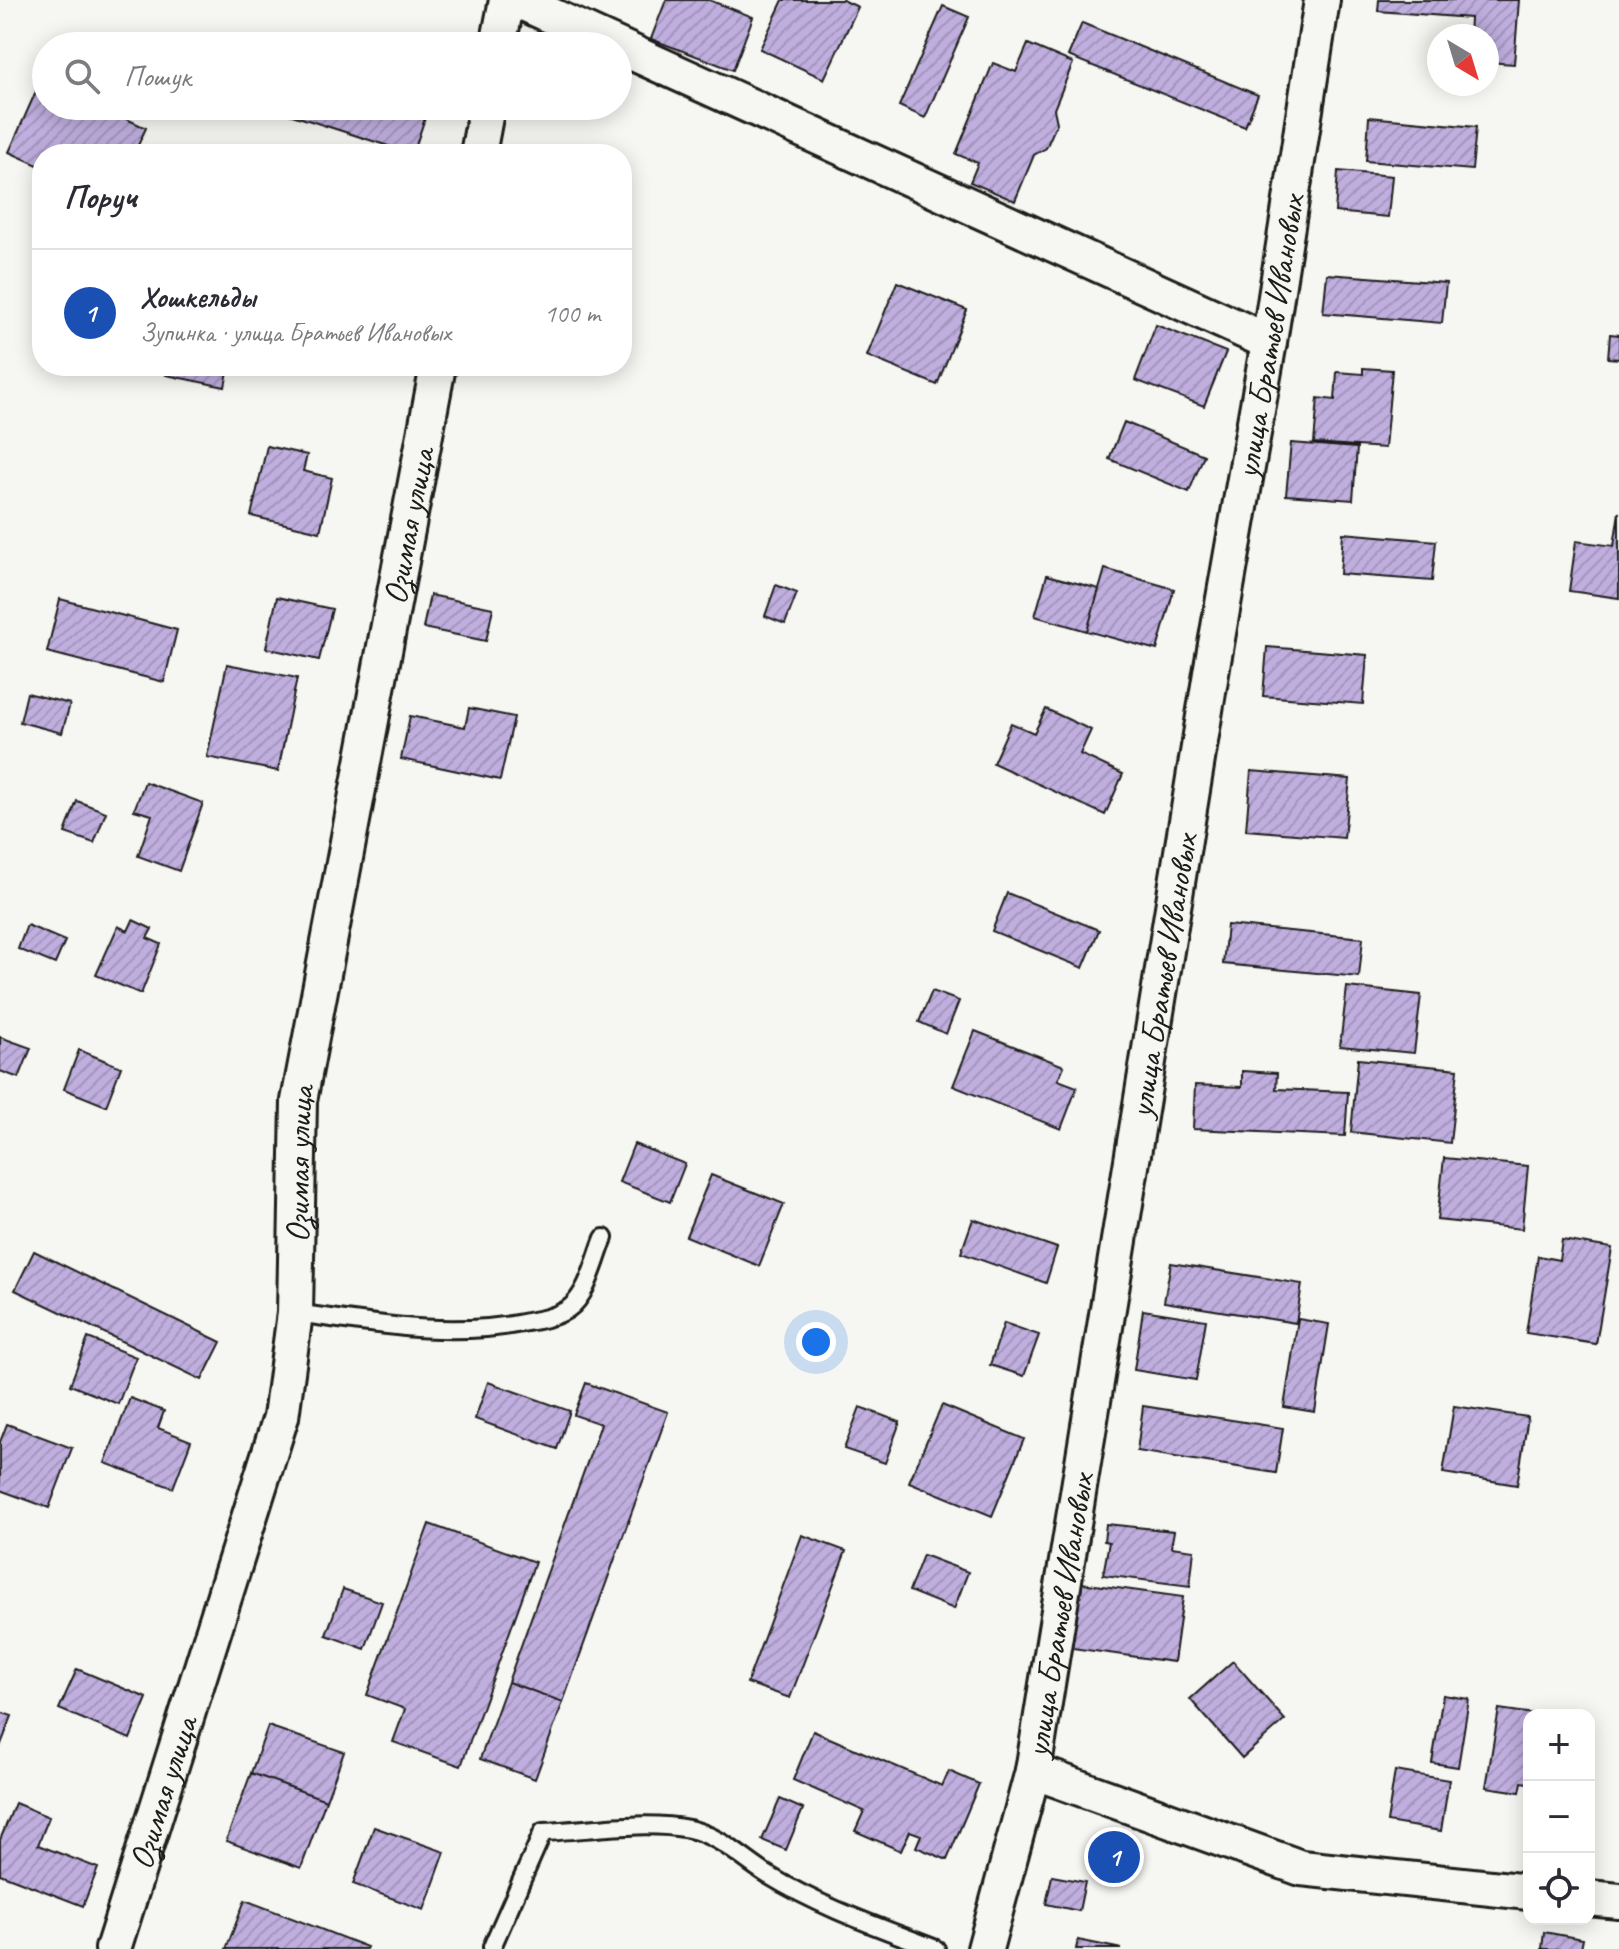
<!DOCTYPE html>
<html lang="uk">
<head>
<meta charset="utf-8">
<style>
	body { margin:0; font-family:Caveat,sans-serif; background:#f7f7f7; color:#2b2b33 }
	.controls { position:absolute; right:24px; bottom:24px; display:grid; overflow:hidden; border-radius:16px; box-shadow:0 4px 20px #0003 }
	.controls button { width:72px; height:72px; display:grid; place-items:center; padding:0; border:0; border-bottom:2px solid #e1e1e2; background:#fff; color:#2b2b33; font:40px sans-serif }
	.compass { position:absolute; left:1427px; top:24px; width:72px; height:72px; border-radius:50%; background:#fff; box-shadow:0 4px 20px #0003; rotate:142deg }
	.you { position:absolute; left:816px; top:1342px; width:28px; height:28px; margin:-20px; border:6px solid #fff; border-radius:50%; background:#1a73e8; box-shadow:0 0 0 12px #1a73e833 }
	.badge { display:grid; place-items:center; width:52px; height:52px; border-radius:50%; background:#db2777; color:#fff; font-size:26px; font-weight:700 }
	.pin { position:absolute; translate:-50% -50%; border:4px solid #fff; box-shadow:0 2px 8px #0006 }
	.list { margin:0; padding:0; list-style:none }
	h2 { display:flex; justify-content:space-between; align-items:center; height:104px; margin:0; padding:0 32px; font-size:34px }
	h2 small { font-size:26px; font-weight:400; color:#7c7c81 }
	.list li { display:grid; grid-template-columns:52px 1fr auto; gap:24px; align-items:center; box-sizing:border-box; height:128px; padding:0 32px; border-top:2px solid #e1e1e2 }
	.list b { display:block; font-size:30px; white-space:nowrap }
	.list p { margin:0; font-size:26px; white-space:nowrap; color:#7c7c81 }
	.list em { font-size:26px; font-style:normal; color:#7c7c81 }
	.icon { flex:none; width:44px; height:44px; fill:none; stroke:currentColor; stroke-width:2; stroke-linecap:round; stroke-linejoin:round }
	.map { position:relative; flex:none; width:1619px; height:1949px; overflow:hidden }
	.search { position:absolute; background:#fff; box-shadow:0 4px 20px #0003; left:32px; top:32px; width:600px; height:88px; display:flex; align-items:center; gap:20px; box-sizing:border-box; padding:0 28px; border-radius:44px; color:#7c7c81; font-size:30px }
	.panel { position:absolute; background:#fff; box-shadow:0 4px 20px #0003; left:32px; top:144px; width:600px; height:232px; border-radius:32px }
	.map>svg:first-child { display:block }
	.building { fill:url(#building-hatch); stroke:#1c1c1c; stroke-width:2 }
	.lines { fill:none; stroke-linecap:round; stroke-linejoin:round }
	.lane-casing { stroke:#1c1c1c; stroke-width:22 }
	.street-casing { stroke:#1c1c1c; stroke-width:40 }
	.lane { stroke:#f6f6f2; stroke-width:16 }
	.street { stroke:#f6f6f2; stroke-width:34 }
	.labels { text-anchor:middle; stroke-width:6; stroke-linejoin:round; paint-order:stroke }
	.street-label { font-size:34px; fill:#1c1c1c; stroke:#f6f6f2 }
</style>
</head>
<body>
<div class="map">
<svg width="1619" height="1949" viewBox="0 0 1619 1949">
	<defs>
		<pattern id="building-hatch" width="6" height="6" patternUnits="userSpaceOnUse" patternTransform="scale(2)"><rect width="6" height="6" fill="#bfaede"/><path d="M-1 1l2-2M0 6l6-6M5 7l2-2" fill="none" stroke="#a495be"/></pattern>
	</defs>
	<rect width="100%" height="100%" fill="#f6f6f2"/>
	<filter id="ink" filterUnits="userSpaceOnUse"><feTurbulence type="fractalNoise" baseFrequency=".0125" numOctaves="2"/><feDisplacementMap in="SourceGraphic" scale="16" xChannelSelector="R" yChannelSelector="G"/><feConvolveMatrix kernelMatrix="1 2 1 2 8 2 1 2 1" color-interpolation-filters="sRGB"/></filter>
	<g filter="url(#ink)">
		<path class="building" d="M666,0h43l44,17 -20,53 -82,-31z
			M783,0h60l15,7 -34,72 -64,-30z
			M1379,0h140l-5,64 -27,-2v-26h-18l1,-18 -92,-7z
			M943,6l26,11 -44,101 -26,-12z
			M1082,23l176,72 -13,32 -177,-71z
			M1028,44l45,19 -19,46 3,14 -11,25 -12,7 -19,46 -45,-19 8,-19 -22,-9 37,-91 23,9z
			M41,80l5,2v24h53l47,22 -12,26h-92v13l-33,-15z
			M285,106h144l-16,48 -130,-42z
			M1369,117l107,10 -4,43 -106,-9z
			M1338,171l54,5 -4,41 -53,-5z
			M1327,274l119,9 -4,40 -119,-10z
			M897,282l70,28 -30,75 -70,-29z
			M1156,325l70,27 -22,54 -69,-26z
			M1610,334l9,1v24l-11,-1z
			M168,366h61l-4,21 -59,-12z
			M1363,368l29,2 -7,78 -71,-5 4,-45 17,2 2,-28 26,2z
			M1124,422l80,33 -15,37 -80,-33z
			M1291,443l66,5 -4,52 -67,-5z
			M267,446l40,9 -4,16 29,7 -12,54 -69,-16z
			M1619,512v86l-50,-7 7,-50 38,5z
			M1343,533l93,8 -4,40 -92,-7z
			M1105,569l69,20 -17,61 -70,-19z
			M1047,575l52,14 -12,42 -52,-15z
			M776,585l21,8 -12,31 -20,-8z
			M430,595l63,13 -7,33 -63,-13z
			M277,597l55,12 -13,51 -53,-12z
			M60,599l117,31 -13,52 -117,-30z
			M1267,647l100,8 -4,49 -100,-8z
			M227,664l70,14 -19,93 -71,-14z
			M27,693l43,11 -8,29 -42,-11z
			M469,708l45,9 -14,63 -99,-21 9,-43 55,11z
			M1046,709l45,21 -11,24 43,20 -18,41 -112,-52 18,-40 23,10z
			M1251,771l99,8 -6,59 -98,-8z
			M145,782l58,21 -24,68 -41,-15 14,-41 -18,-5z
			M77,801l29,11 -12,31 -29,-10z
			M1007,893l92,37 -16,38 -91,-37z
			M133,920l19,9 -5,9 14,6 -20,50 -45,-19 22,-49 10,5z
			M27,925l38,16 -10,23 -37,-15z
			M1227,925l136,13 -4,39 -136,-13z
			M1347,987l74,8 -7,58 -74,-7z
			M932,991l27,10 -13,33 -27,-12z
			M975,1031l89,35 -6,14 19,7 -16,42 -108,-43z
			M0,1037l31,11 -12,30 -19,-7z
			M79,1050l42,17 -15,39 -42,-17z
			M1358,1059l100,10 -8,74 -99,-11z
			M1242,1071l35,2 -1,16 72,3 -3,44 -152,-7 2,-44 47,2z
			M634,1144l51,20 -15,38 -51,-20z
			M1444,1158l84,8 -6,63 -85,-9z
			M711,1175l73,29 -25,62 -73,-30z
			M973,1219l84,29 -11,35 -85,-30z
			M1562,1240l50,8 -16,96 -70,-11 12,-77 21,4z
			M34,1251l187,91 -19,38 -187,-90z
			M1171,1263l131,21 -6,39 -132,-21z
			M1143,1310l63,10 -10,60 -62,-10z
			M1298,1319l31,5 -14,88 -31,-5z
			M1004,1323l35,12 -15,41 -34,-11z
			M88,1338l48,19 -18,47 -48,-19z
			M488,1382l82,29 -13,38 -82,-30z
			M586,1383l82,29 -105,290 -55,-20 93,-258 -27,-9z
			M130,1398l34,13 -6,17 33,13 -18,47 -68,-25z
			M942,1405l82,34 -32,77 -83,-34z
			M1143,1406l140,22 -7,45 -139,-22z
			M1454,1406l74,11 -11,68 -74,-12z
			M860,1407l40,15 -15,41 -41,-14z
			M7,1424l65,24 -23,60 -49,-18v-48z
			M429,1524l106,38 -74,204 -68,-24 12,-33 -38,-14z
			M1106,1524l68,7 -3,16 23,3 -4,36 -87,-11 6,-33 -5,-1z
			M802,1535l44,16 -56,147 -43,-15z
			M923,1555l45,17 -14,37 -45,-18z
			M1081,1583l102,14 -9,65 -102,-14z
			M343,1589l39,13 -17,47 -39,-14z
			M1233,1661l52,59 -43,38 -52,-59z
			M77,1669l70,29 -17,41 -71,-30z
			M508,1682l55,20 -28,77 -55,-20z
			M1443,1695l26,4 -11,68 -26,-4z
			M1499,1709l35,5 -5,1v68l-7,-1 -2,10 -34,-5z
			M0,1712l12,4 -12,31z
			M268,1726l76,26 -18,48 -75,-27z
			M813,1731l129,55 7,-15 30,13 -32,76 -31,-13 5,-12 -11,-4 -9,20 -46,-20 9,-20 -71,-31z
			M1395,1771l54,9 -8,51 -54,-9z
			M251,1773l75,27 -25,68 -75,-27z
			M780,1799l23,10 -17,41 -24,-10z
			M15,1803l34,14 -11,28 60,23 -15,38 -83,-32v-34z
			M374,1827l71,25 -21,58 -71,-26z
			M1052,1876l33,6 -6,29 -33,-7z
			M245,1900l122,47 -1,2h-140z
			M1544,1932l39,7 -2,10h-39z
			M1078,1940l44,9h-46z"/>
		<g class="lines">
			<defs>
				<path id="lane" d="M295,1313c76,10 151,25 227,10 16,-3 32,-5 46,-14 20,-14 27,-49 36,-71
					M492,1947l51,-115c47,-2 100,-12 146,-3 32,7 53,30 79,46 52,32 111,52 168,74"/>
				<g id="street">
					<path d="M517,0l752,342"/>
					<path d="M498,46l9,-46"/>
					<path d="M478,154l9,-48"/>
					<path d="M1033,1771l268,97 228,24"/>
					<path d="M1589,1898l30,3"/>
					<path id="s1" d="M113,1949l168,-532 14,-104 4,-212 139,-735"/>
					<path id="s2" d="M985,1949l48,-178 179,-1104 57,-325 53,-342"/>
				</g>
			</defs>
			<use href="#lane" class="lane-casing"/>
			<use href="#street" class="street-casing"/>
			<use href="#lane" class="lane"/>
			<use href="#street" class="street"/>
		</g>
	</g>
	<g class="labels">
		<g class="street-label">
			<text dy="12" stroke="none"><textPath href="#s2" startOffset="1638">улица Братьев Ивановых</textPath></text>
			<text dy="12" stroke="none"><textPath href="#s1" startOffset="1460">Озимая улица</textPath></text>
			<text dy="12" stroke="none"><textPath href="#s2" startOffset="990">улица Братьев Ивановых</textPath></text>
			<text dy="12" stroke="none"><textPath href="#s1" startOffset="812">Озимая улица</textPath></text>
			<text dy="12" stroke="none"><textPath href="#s2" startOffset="342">улица Братьев Ивановых</textPath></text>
			<text dy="12" stroke="none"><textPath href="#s1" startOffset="164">Озимая улица</textPath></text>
		</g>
	</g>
</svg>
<div class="controls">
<button>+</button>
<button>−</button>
<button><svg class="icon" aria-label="locate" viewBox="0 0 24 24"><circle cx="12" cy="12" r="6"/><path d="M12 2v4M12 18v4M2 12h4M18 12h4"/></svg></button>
</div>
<svg class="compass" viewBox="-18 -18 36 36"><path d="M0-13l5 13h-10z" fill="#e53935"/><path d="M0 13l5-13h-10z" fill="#7c7c81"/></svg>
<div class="you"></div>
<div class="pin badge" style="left:1114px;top:1857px;background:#1a4fb4">1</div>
<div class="search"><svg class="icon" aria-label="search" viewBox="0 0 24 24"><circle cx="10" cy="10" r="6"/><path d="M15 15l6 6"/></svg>Пошук</div>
<section class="panel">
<h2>Поруч<small></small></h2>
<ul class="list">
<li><span class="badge" style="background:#1a4fb4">1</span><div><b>Хошкельды</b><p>Зупинка · улица Братьев Ивановых</p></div><em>100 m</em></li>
</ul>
</section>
</div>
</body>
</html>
